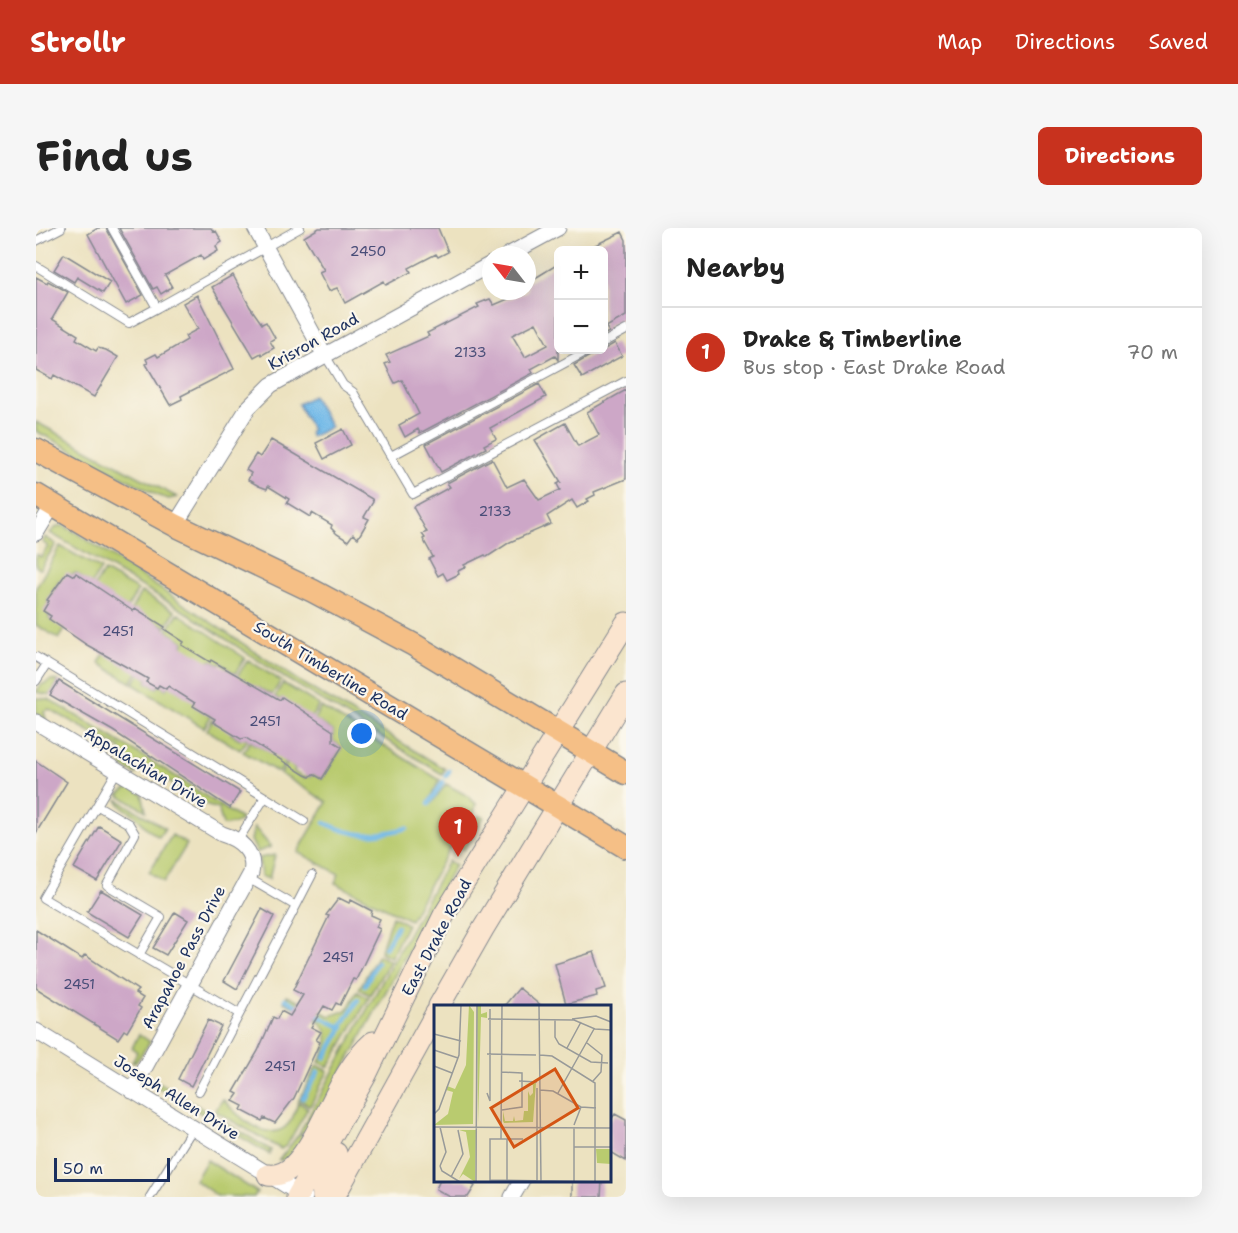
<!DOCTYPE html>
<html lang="en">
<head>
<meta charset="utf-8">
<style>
	body { margin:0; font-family:"Shantell Sans",sans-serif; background:#f6f6f6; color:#222 }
	.controls { position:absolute; right:18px; top:18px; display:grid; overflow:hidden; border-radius:9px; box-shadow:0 6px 24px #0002 }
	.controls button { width:54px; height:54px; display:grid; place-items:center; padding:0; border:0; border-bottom:2px solid #e0e0e0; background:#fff; color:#222; font:30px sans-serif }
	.compass { position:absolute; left:446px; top:18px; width:54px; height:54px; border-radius:50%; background:#fff; box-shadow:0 6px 24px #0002; rotate:301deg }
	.scale { position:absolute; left:18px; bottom:15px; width:116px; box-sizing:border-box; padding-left:6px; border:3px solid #1b2f5e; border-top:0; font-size:16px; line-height:21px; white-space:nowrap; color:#1b2f5e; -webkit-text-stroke:4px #fbf7ec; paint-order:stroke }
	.you { position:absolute; left:326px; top:506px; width:21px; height:21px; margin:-15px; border:4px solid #fff; border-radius:50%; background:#1a73e8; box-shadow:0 0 0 9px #1a73e833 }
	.badge { display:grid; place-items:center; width:39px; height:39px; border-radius:50%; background:#c8321e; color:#fff; font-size:20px; font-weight:700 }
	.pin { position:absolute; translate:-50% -50px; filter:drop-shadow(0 2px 3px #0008) }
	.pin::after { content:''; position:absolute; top:32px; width:21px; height:18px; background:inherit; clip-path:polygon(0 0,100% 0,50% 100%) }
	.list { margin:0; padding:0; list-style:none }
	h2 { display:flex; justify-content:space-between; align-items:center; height:78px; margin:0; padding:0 24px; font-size:26px }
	h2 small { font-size:20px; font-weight:400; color:#767676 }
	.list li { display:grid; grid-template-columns:39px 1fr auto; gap:18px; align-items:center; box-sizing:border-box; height:90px; padding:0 24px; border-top:2px solid #e0e0e0 }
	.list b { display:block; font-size:22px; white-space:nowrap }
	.list p { margin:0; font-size:20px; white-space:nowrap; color:#767676 }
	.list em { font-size:20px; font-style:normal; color:#767676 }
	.map { position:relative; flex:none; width:590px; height:969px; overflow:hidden; border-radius:9px }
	header { display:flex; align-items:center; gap:36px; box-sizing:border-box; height:84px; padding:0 30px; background:#c8321e; color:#fff }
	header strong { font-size:28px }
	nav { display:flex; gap:33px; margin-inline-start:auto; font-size:21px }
	.intro { display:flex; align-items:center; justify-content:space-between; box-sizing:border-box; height:144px; padding:0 36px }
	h1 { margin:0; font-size:42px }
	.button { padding:15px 27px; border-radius:9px; background:#c8321e; color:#fff; font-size:21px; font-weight:700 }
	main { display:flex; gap:36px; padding:0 36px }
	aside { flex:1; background:#fff; border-radius:9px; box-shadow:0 6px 24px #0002 }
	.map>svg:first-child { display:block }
	.green { fill:#b9cb6f; stroke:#6a7d66; stroke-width:1.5 }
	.water { fill:#6fb8e7; stroke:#4574a2; stroke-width:1.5 }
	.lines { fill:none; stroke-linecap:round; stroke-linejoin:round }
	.stream { stroke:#6fb8e7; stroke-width:4.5 }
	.building { fill:#cda7c7; fill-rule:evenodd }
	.lane-casing { stroke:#84888f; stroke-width:10 }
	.street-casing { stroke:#84888f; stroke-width:17 }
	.secondary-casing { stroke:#84888f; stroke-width:23 }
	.primary-casing { stroke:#84888f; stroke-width:25 }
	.lane { stroke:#fff; stroke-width:8 }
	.street { stroke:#fff; stroke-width:15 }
	.secondary { stroke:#fbe5cf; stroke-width:21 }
	.primary { stroke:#f5bf86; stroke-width:22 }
	.labels { text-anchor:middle; stroke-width:4.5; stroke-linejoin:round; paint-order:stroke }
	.number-label { font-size:14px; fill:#484d78 }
	.street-label { font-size:16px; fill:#1b2f5e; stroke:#fbf7ec }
	.inset-road { fill:none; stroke:#989a99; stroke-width:1.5 }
	.view { fill:#d45514; fill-opacity:0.15; stroke:#d45514; stroke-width:3 }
	.inset-edge { fill:none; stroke:#1b2f5e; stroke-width:3 }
</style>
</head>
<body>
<header>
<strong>Strollr</strong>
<nav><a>Map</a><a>Directions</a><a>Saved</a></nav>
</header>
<div class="intro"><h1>Find us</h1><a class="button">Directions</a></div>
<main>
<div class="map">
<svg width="590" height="969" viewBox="0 0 590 969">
	<rect width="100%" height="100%" fill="#fbf7ec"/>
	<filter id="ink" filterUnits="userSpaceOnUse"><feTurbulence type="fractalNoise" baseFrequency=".0167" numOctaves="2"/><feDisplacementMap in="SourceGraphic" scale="12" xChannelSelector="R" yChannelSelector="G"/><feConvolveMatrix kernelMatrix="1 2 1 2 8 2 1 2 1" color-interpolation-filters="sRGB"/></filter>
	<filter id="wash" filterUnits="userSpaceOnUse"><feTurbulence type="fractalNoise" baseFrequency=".008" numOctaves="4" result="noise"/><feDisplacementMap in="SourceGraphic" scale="24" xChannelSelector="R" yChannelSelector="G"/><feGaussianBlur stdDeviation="1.35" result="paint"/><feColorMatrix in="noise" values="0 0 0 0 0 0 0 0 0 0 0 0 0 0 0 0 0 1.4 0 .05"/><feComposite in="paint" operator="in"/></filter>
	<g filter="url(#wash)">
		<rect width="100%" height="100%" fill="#ece2c0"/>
		<path class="green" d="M0,194l141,75 -8,2 -10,-3 -123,-65z
			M22,298h6l11,6 227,151 143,86 -3,5 -157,-96 -106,-70 -129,-75z
			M9,309l11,7 -16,25 -4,-3v-12l5,3 7,-11 -6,-4z
			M24,318l41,23 -10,16 -15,-12 -17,8 -11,19 1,19 17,9 -7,11 -23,-14v-37z
			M68,343l34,19 -11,18 -33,-21z
			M105,364l34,19 -11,19 1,-4 -34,-16z
			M142,385l67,45 -10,16 -14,-11 -2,2 -8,-5 -6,10 -11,36 17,10 -7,12 -71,-44 7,-11 8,6 -2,3 11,6 2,-3 7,4 6,-10 12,-37 -17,-11z
			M69,424l33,19 -7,12 -32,-20z
			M212,432l33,21 -9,14 -13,-7 -2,3 -20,-15z
			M15,452l8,1 -9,14 -14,-3 5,-7z
			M247,455l36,22 -8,13 -29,-20 -2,2 -5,-3z
			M0,470l13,1 120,73 72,47 -6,5 -12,1 -5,-17 -7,-1 -72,-44 -6,2 3,9 -13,-7 -3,-19 -71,-39 -5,2 2,9 -10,-7z
			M285,479l119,73 -12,23 3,1 15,-20 22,12 8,8 -2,9 -20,27 -44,80 -75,-37 4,-9 -41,-22 29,-50 -46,-28 7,-12 7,7 -1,3 10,6 2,-3 4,2 3,-3 9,5 20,-32 -9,-6v-10l-19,-12z
			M177,490v4l20,8 -2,4 9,5 2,-2 6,2 -8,11 -33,-20z
			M214,513l36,20 -7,12 -36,-21z
			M94,559l12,7 4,17 -28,-16z
			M81,571l48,29 -6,9c-15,-9 -13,-11 -23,-21 -7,-6 -15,-7 -19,-17z
			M443,588l5,1 -20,33 -7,-5z
			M218,599l17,20 -14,5 -6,-12z
			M136,607l15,9 -23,38 -15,-10z
			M239,627l-6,24 -8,-3 -2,-18z
			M412,633l7,4 -144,264 -11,5 5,4 -19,22h-7l20,-26z
			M356,688l15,8 -16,33 -11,-5z
			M342,727l12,6 -20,34 -11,-6z
			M321,764l12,6 -40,69 -10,-5c23,-38 -6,-45 -35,-60l3,-7 43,21 17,-6z
			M103,806l11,8 -14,20h-4l5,-10 -5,-4z
			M281,837l11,6 -18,35 -11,-6z
			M115,852h4l116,70 -2,4 -112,-67z
			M187,871c23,27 63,56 75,3l10,6 -21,37 -6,4 -66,-38z
			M171,932l50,32 -3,5 -37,-1 -22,-16z"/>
		<path class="water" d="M277,168l18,31 -20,10 -2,-5 3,-2 -14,-26z"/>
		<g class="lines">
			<path class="stream" d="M410,548l3,-5
				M393,576l14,-22
				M289,595c32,15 48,14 82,5
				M349,720l12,-22
				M329,757l12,-23
				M249,771l16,9
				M278,786l27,13 17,-27
				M289,830l18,-31
				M267,870l15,-26"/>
		</g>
		<g id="blocks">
			<path class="building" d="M62,0h8l37,67 -17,9 -38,-70z
				M83,0h92l3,4 2,-1 6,11 -6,4 2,5 -15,9 -2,-5 -36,20 7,12 -11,7 -4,-7 -4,2z
				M283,0h119l10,24 -10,5 -2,-3 -27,14 2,4 -25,13 -2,-4 -39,22 -8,-15 -8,3 -10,-19 5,-2 -20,-33z
				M586,4l4,8v76l-20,11 3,5 -6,3v-85h-18z
				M28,26l46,28 -7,11 -26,-16 -3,5 -20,-12z
				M522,36v96l-3,-4 -24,13 2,4 -113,60 -2,-4 -13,8 -6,-12 20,-11 -17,-34 -7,3 -10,-19 5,-2 -4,-7 43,-19 -2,-3 52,-26 -2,-3 13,-5 4,6 33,-14v-8zM500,95l12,22 -23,12 -13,-22z
				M197,47l17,32 12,17 4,-2 9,16 -5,3 4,7 -12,7 -1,-2 -7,4 -42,-70z
				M0,49l11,6 1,-2 20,11 -16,27 26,16 -2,4 20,12 2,-3 8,2 12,7 -24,40 -40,-22 -2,4 -16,-9z
				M161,67l37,74 -53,27 1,3 -12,6 -24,-41 2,-1 -2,-4 10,-5 2,3 29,-17 -2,-4 13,-7 -15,-26z
				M579,115l7,13 -40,22 -8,-13 18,-10 3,-5h8z
				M503,156l7,13 -56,31 6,11 -12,6 2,3 -45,24 -15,-28z
				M590,162v89l-32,13 1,3 -8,4 2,2 -12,7 -5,-8 -25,16 4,8 -41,18 -23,15 -2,-2 -21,10 2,2 -8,4 1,3 -12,6 -4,-7 -5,3 -9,-17 4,-2 -10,-18 2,-1 -3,-4 5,-2 -14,-25 37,-20 -3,-4 45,-24 15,28 17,-8 15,21 21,-10 -3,-6 4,-2 -26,-42 30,-17 13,23 21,-11 -12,-23z
				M307,201l8,16 -27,14 -8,-16z
				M235,212l101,59 1,3 -9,15 5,2 -11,19 -5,-4 -5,7 -11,-7 -6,-6 1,-3 -20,-12 -2,4 -23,-14 2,-4 -21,-13 -1,3 -8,-3 -11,-6 3,-7 -5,-3 10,-16 4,3z
				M31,344l7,4 2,-3 57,38 2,-3 30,19 -1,2 20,13 -2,3 28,17 1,-2 69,40 2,-3 51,34v10l9,6 -20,32 -9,-5 -3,3 -5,-2 -59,-37 -5,1 -28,-17 2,-3 -22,-13 2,-3 -27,-17 -2,3 -7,-4 -2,3 -11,-6 2,-3 -7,-4 -54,-30 -38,-26 2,-3 -8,-5 6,-10 -2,-1z
				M23,453l181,111 -10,16 -117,-77 -63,-36z
				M0,533l31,21 -31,51z
				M63,598l23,14 -25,41 -23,-13z
				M65,662l42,25 -14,22 -42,-25z
				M303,670l10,5 2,-3 21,11 -1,4 9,4 -4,8 4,2 -24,51 -3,-1 -13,26 -4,-2 -4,7 -8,-4 -13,21 10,5 -5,8 4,2 -26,56 -19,25 -11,-5 -2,3 -21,-11 2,-4 -10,-5 5,-7 -4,-2 24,-41 15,-34 4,2 4,-8 9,5 13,-21 -10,-5 36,-74 -3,-1z
				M226,681l12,7 -37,73 -13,-8z
				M139,684l13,8 -22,35 -13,-7z
				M0,702l46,29 3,-4 53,35 -3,3 8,5 -5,8 3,2 -14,24 -3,-2 -6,9 -82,-51z
				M558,724l12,36 -10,3 1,5 -31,8 -11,-40z
				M483,760l22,18h-37z
				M172,792l13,6 -30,60 -13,-7z
				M579,886l11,6v41l-17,-10v-29z
				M404,952h25l10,6 -7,11h-18l-14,-8z
				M536,952h30l-1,17h-29z"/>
		</g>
	</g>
	<g filter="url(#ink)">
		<use href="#blocks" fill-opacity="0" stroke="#84888f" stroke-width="1.5"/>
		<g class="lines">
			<defs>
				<path id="lane" d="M76,0l45,80 143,-80
					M0,13l25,-13
					M0,38l93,57 28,-15
					M568,114l22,-12
					M289,127l18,30 10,7 60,102 213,-113
					M355,228l198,-106
					M0,429l268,164
					M0,453l11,-17
					M81,543l-74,127 195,115
					M62,578l31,18 6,10 -28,51 54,32 -22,38
					M202,612l27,-43
					M260,678l16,-31
					M163,863l97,-185 -48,-28
					M114,969l43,-69"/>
				<path id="street" d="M219,0l69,126
					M472,27l50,-27
					M139,297l73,-117 23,-23 220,-121
					M0,305l17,-28
					M0,494l186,112c17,5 34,18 29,39l-119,218
					M0,803l269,166
					M476,969l10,-17"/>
				<path id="secondary" d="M403,778l44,-77 143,-235
					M232,947c10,1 18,-2 25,-9 32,-33 43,-92 80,-124
					M261,969l69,-122 78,-160 182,-292
					M287,969l-1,-12 14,-32
					M298,969l102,-184"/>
				<path id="primary" d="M0,222l139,75 138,66 101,54 212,128
					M0,267l590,352"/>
			</defs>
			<use href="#lane" class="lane-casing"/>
			<use href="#street" class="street-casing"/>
			<use href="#secondary" class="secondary-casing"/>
			<use href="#primary" class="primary-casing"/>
			<use href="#lane" class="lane"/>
			<use href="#street" class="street"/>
			<use href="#secondary" class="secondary"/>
			<use href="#primary" class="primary"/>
		</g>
	</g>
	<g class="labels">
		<g class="number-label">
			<text x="332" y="28">2450</text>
			<text x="434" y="129">2133</text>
			<text x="459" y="288">2133</text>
			<text x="82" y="408">2451</text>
			<text x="229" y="498">2451</text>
			<text x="302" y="734">2451</text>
			<text x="43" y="761">2451</text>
			<text x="244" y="843">2451</text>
		</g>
		<g class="street-label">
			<text transform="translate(277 113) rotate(-29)" y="6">Krisron Road</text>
			<text transform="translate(295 442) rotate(31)" y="6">South Timberline Road</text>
			<text transform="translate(110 539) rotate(31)" y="6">Appalachian Drive</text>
			<text transform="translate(400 709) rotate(-62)" y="6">East Drake Road</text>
			<text transform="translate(147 729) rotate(-62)" y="6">Arapahoe Pass Drive</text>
			<text transform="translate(141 869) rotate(32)" y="6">Joseph Allen Drive</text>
		</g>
	</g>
	<g transform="translate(398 777)">
		<rect width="177" height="177" fill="#ece2c0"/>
		<path d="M35,0l5,7 -1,112 -39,1 14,-11 5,-22 -7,-2 1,-4 8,3 11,-24zM43,0h4v9l6,-2v6l-6,-1 -3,107zM102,78l-3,39 -29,1 -1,-2v-10l2,10h8l1,-5 1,5 8,-1 1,-9h4v-20l2,5 3,-3v-8l-9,-1zM25,125h17l-1,52 -12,-8 -4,5 11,-22 -4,-25zM162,144h15v15l-14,-1z" fill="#b9cb6f"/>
		<path class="inset-road" d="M105,0l2,177M54,14l86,1 21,9 16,1M138,14l24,-3 15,6M121,15v17l4,7 32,18 17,1M0,29l27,7M153,38l15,12 -1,17 -8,9M133,43l14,-26M0,45l24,8M53,49l49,1M106,50l12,1 43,27v99M0,61l18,7M85,76l18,1M106,85l13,1 28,16 15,1M53,88l3,8v-92M124,88l36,-64M68,105l20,-3v-34l-20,-1M0,109l5,-5 20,-54 2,-50M140,120l7,-18M0,122l177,1M6,122l6,25 -6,14M67,134l1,-134M89,134h-33v41l118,2M140,142h37M6,161l2,5 18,11M17,172l12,-23 -5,-24M73,175v-41M140,176v-53M42,177l1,-177M103,177v-94"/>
		<path class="view" d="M121,64l23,39 -64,39 -23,-39z"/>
		<rect width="177" height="177" class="inset-edge"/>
	</g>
</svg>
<div class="controls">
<button>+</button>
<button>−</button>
</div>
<svg class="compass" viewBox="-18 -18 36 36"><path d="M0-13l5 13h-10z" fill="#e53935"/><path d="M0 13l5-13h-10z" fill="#767676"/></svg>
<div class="scale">50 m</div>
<div class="you"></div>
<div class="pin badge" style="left:422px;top:629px">1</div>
</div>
<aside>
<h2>Nearby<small></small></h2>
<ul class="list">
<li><span class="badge">1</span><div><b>Drake &amp; Timberline</b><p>Bus stop · East Drake Road</p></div><em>70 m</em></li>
</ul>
</aside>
</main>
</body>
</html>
